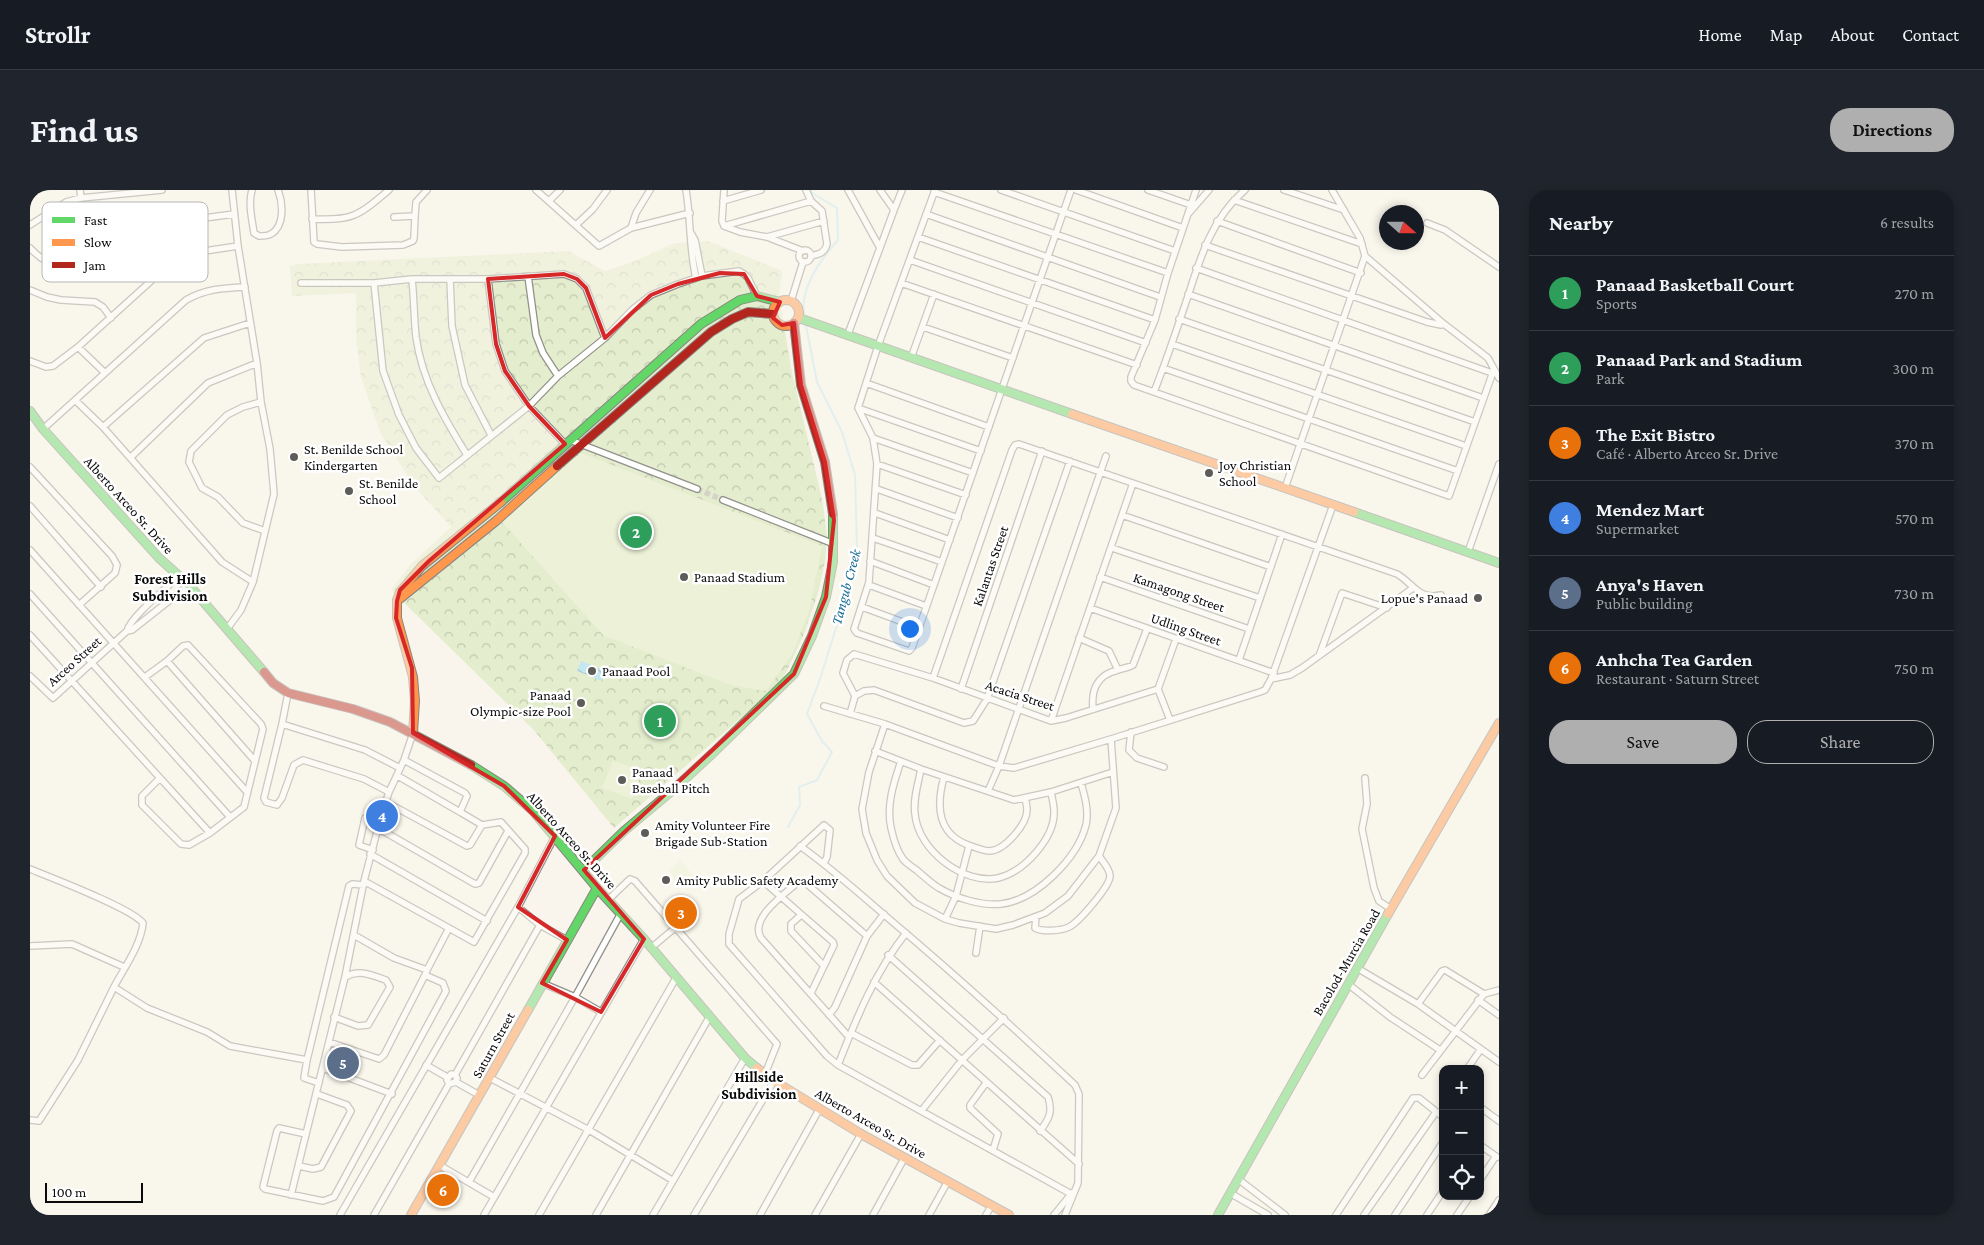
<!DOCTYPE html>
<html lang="en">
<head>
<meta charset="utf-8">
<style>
	body { margin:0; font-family:"Crimson Pro",serif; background:#20242c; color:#f1f3f6 }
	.controls { position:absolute; right:15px; bottom:15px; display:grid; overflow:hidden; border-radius:10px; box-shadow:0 2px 8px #0003 }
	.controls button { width:45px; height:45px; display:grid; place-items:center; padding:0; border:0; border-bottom:1px solid #363941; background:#171b24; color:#f1f3f6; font:25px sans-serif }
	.compass { position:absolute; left:1349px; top:15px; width:45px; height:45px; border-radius:50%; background:#171b24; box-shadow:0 2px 8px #0003; rotate:111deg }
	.scale { position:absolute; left:15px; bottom:12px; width:98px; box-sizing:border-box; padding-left:5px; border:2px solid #0a0a0a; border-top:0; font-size:14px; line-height:18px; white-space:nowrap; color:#0a0a0a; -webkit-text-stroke:4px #fff; paint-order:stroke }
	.you { position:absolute; left:879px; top:438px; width:18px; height:18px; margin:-12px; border:4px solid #fff; border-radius:50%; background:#1a73e8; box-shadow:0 0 0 8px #1a73e833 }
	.badge { display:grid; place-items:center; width:32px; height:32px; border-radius:50%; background:#afafaf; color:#fff; font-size:16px; font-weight:700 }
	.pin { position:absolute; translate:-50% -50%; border:2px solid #fff; box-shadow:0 1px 5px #0006 }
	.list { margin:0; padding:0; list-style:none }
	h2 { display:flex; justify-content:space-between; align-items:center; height:65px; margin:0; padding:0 20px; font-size:21px }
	h2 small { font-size:16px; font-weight:400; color:#9ea1a6 }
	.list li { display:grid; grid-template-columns:32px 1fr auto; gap:15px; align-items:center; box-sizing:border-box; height:75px; padding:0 20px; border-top:1px solid #363941 }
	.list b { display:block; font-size:19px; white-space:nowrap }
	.list p { margin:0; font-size:16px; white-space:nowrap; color:#9ea1a6 }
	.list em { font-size:16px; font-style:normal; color:#9ea1a6 }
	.actions { display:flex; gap:10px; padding:15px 20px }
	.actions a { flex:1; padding:11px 0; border:1px solid #afafaf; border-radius:20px; text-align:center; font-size:18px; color:#afafaf }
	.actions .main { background:#afafaf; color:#111 }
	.icon { flex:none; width:28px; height:28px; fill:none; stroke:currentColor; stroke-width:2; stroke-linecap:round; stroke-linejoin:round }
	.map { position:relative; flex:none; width:1469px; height:1025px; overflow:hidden; border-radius:20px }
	header { display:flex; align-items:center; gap:30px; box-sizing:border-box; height:70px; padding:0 25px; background:#171b24; border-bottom:1px solid #363941 }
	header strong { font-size:24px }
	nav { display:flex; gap:28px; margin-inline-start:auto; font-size:18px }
	.intro { display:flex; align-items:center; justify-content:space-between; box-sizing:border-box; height:120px; padding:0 30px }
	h1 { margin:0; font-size:35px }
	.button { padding:12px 22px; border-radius:20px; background:#afafaf; color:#111; font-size:18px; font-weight:700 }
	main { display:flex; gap:30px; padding:0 30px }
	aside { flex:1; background:#171b24; border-radius:20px; box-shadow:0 2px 8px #0003 }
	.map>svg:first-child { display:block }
	.park { fill:url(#park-crowns) }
	.pitch { fill:#edf1d7 }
	.water { fill:url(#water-waves) }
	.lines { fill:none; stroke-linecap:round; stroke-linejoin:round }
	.stream { stroke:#c4e7f1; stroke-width:2 }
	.street-tunnel { stroke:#d5d2ca; stroke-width:5.5; stroke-dasharray:5.5 3; stroke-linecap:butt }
	.street-casing { stroke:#92908c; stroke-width:8 }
	.fast-casing { stroke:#888682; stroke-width:10 }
	.slow-casing { stroke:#888682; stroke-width:10 }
	.jam-casing { stroke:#888682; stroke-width:10 }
	.street { stroke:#fefefc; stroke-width:5.5 }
	.fast { stroke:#63d668; stroke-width:8 }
	.slow { stroke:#ff974d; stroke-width:8 }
	.jam { stroke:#b3261e; stroke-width:8 }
	.marked { fill:none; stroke:#d62828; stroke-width:4; stroke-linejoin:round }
	.poi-dot { fill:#5e5c59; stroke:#fff; stroke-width:2 }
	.labels { text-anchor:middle; stroke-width:5; stroke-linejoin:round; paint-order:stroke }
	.poi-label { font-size:14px; fill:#0a0a0a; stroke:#fff; text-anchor:start }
	.street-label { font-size:14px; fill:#0a0a0a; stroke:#fff }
	.neighbourhood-label { font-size:15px; font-weight:bold; fill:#0a0a0a; stroke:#fff }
	.water-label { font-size:15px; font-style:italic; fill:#196d95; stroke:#fff }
	.key { fill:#fff; stroke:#b6b6b6; stroke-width:1 }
	.key-label { font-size:14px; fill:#0a0a0a }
</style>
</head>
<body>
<header>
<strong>Strollr</strong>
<nav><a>Home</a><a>Map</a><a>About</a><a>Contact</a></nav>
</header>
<div class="intro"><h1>Find us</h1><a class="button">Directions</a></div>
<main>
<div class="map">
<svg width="1469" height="1025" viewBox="0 0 1469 1025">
	<defs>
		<pattern id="park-crowns" width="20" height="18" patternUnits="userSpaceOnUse" patternTransform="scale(1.25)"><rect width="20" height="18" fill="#e4edcd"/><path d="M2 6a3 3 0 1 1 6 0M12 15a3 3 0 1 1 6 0" fill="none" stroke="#c2caaf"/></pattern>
		<pattern id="water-waves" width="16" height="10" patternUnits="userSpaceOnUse" patternTransform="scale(1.25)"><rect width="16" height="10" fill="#c4e7f1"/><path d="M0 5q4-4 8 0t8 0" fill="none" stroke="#a7c5cd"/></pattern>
	</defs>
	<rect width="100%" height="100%" fill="#f9f5ec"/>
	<path class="park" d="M678,51l74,30 -3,25 13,77 31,130 4,34 -2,25 -7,31 -14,41 -21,45 -5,7 -164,142 -81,-99 -142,-139 19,-25 41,-38 -37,-41 -34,-54 -19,-55 -5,-40v-44l-64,3 -2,-30 9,-2 269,-13 37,20 30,-10 40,-18z"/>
	<path class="pitch" d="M551,263l241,93 -12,62 -17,45 -27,38 -36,-6 -127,-50 -102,-114z
		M583,570l29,12 -10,27 -30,-11z
		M650,670l18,21 -11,10 -18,-20z"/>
	<path class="water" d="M551,471l25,10 -4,10 -25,-10z"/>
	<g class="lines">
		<path class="stream" d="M774,124c-4,-26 18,-56 34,-74l-1,-32 -25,-15 -1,-3
			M758,637l12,-22 -1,-18 18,-7 15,-28 -10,-11 -15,-27 13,-35 28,-89 9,-42 -2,-73 -13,-43 -25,-50 -11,-56"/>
		<path class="street-tunnel" d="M667,299l26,11"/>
		<defs>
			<path id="street" d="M50,0l1,8
				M222,0c-4,13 0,30 2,43l5,3c4,0 9,0 12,-2 14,-8 12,-31 7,-44
				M281,0l3,52 3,2 25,3 61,-2 10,-4 1,-3 1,-22
				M506,0l63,56 32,-18 59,-15
				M656,0c5,30 3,59 10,88
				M694,0l-2,31 2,5 16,6 27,5 36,14
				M776,0l5,11 11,10 5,33c-2,9 -8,10 -16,12
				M818,0l32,58
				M905,0l-57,156 -20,62 15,30 4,26 -8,118 -15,47 3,4 52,18 3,-3 7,-20 152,-438
				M971,0l174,61
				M1046,0l107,38
				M1118,0l43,15
				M1166,0l-28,83 -13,47 -24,57v4l3,4 315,111 45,-127
				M1254,0l60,20
				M1302,0l28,48 5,18 79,68 44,34 11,20
				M904,2l234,81
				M1204,10l128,44
				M519,11l11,-11
				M693,11l38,-11
				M864,20l8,-20
				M1159,23l20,-23
				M896,24l234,83
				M16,25l14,17 18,3 156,-21
				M364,27l21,-1 1,-14 11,-12
				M282,29c41,2 46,-3 77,-29
				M1187,31l144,52
				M1397,33l18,7 54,37
				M0,35l36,-23 15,-4 81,-8
				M546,35l17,-16 14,-19
				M694,36l87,-25
				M601,38l5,-15 14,-23
				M661,43l4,7 7,36
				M737,47l57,-16
				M888,47l237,83
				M1175,55l222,77 14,3 3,-1
				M0,58c10,11 22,18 37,21l91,-11 80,-12
				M769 66a6 6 0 1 1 12 0a6 6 0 1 1-12 0Z
				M880,70l236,83
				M1166,78l296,105
				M498,86l8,59 7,18 15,23
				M382,89c2,19 2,39 4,58 6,44 28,81 51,118
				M420,89l2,47 13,59 26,50
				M458,89l8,65 9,27 24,35 36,38
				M271,93h73l38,-4h76l76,-5 13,5 9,9 19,50
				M344,93l9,88 16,44 17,33 23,30 90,-72 29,-30 47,-38 27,-28 19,-15 27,-11 24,-8 37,-5 5,3 4,4 9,18
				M871,93l236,82
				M0,100l17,7 14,3 34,2 8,5 8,11
				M1158,104l295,104
				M761,111l12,-39
				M1149,129l296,103
				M893,137l90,31
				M818,144l46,-124 -14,-20
				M1142,154l294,102
				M48,157l26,25
				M881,168l23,-64
				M0,171l16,6 7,-1 25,-19 73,-66 5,-9 2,-14
				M1133,178l295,103
				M836,193l123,44
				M1124,202c13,-33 24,-66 35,-99 12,-38 24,-76 56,-103
				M45,210l28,27 119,135 31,20
				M231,212l-18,5 -16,8 -36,36 -2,11 13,26 16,9 25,26 22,8
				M828,218l123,43
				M73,237l101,-89 46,-15
				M13,239l143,-129c19,-11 37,-12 59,-13
				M843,248l100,35
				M540,250l127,49
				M101,267l77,-74 49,-20
				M847,274l89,31
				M0,277l82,89 5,9 -2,8 -36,32
				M1255,298l80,-232
				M847,299l81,29
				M693,310l111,44
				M0,316l71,81
				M845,323l75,27
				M1092,325l149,52
				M843,348l69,24
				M1082,358l148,50
				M0,360l217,242
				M1438,362l31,-88
				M840,371l64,24
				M1070,387l149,52
				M839,395l57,21
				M0,404l200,223
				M832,417l57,21
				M1060,418l184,65
				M197,439l14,-19 12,-28 21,-88 -4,-45 -9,-47 -4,-39 -19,-117 -6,-56
				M97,441c4,-15 40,-43 52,-55
				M0,445l180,198
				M1049,448l30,13 9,19
				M1289,466l23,-63 45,15
				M1209,470l43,-126
				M137,471l88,100
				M0,486l23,22 74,-67 5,-1 57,-45
				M115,487l22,-16 16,-15 5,-1 73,79 2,5 -19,78 -34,26 -21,12 -8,-1 -39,-39v-9l18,-18
				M903,488l79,-228 3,-5 4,-1 378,130c17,10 21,26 44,21
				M1241,489l19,-4 12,-7 111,-80
				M931,499l81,-238
				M1128,499l12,31
				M825,506l9,-5 10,-1 90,33 9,-2 14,-22 83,-238
				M794,516l61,18 114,42 15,2 97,-29 149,-47 5,-2 6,-11 62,-174
				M1063,519c-2,-20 4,-34 25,-39 5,-2 10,-2 15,-5l14,-36
				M820,524l5,-18 -12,-23 4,-13 7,-6 79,24 118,43 15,-3 92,-29 18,-50
				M1021,531l82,-238
				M252,534l6,-31
				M855,534l-16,48 -7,37 4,24 11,27 10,16 28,27 30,16 14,4 37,6 17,-4 32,-12 23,-17 31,-40 17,-48 -5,-69
				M1101,542l-2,18 8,8 27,9
				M845,561l46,18 93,31 37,-8 62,-20
				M871,571c-7,21 -15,44 -10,67 2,9 6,23 12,31 3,4 8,7 12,10 8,6 15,14 24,19 17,10 42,18 62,16 35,-4 76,-45 85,-79 3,-14 -1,-28 -5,-42
				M891,579c-3,15 -8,30 -6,45 3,36 48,71 83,64 26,-6 57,-40 56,-67 0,-6 -2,-13 -3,-19
				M368,586l62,36
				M914,587c-8,29 -7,58 27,69 6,2 13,5 19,5 15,-1 37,-27 37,-41 0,-4 -1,-8 -2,-12
				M1335,588l2,26 -5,25 12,59 5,13 12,8
				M958,601l11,-25 107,-310
				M359,602l-25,-13 -61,-19 -9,5 -12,33 -5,7 -11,-3 -2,-4 18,-74 83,26 35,18
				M356,612l81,44 3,-1 12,-20
				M348,638l97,56 4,-1 29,-52
				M770,656c31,22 59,47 88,72 64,54 126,110 187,167l4,9 -1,89 -13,32
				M343,660l-14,-5 6,-27 4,-2 11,4
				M340,664l117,67
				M794,673l3,-6 3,-27 -6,-5 -61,56 -24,18 -10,35v10l98,112 11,9 235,130
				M0,679c22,9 101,39 113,54 -2,22 -19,45 -29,64l33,21 60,24 23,14 77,14
				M334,691l16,-61 9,-28 15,-32 9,-27
				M733,691l70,61 1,3 -23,48
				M578,710l22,-21 5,2 142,163 -12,30
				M488,717l22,18 27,15
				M771,725l-10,9v7l33,35
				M1006,727l-1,11c7,4 26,3 34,-1 10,-5 41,-41 41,-51 0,-7 -7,-14 -11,-20
				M915,729l11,-23 13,-50
				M324,745l40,23 33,12 -2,5 18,8 3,8 -112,206 -11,4 -58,-12 -2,-2 14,-56 2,-3 27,6 39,-157 19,-96 110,61 51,-89v-4l-24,-27 -19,3 -22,-13 7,-16 -2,-3 -61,-33
				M0,756l42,-2 52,23
				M621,758l25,-21
				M946,763l4,-27
				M858,765l160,142c5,15 1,22 -8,34
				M1327,778l61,36 81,58
				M397,780l22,-42
				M844,792l205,182
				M512,793l33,14 26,15
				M1318,794l42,33 50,33
				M1448,810l21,15
				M1388,814l24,-33 3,-1 39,24
				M799,825l6,-8 32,-71 17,-22
				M304,827l24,9 10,-1 22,-38 -4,-7c-15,-5 -26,-11 -41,-3
				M821,843l61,32h6l22,-25
				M819,847l-88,-99c-12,-19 23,-44 36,-55l4,-1 6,2 60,52
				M299,852l50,17 5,-4 41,-80
				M396,875l21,12
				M808,875c18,-46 37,-93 68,-132
				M293,878l69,26
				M1437,879l14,-20
				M425,885l85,-150
				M1392,885l62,-81 15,-4
				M460,888l99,52 83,50
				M426,892l1,-4 -2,-3 -4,-1 -4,6 2,4 7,-2 23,13
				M289,893l-15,-5 3,-18 42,-174 3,-2 12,1
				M956,893l-16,22v3l28,26 -5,16
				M1450,917l19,14
				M892,920l40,-50 42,-42
				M0,930l9,1 39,-61 36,-73
				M1450,955l17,12
				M409,975l55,32
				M269,976l14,3 8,-2 30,-56 -4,-6 -30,-11
				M1208,989l47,36
				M1450,990l16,-24
				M439,992l106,-185 46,-84
				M1200,1003l38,22
				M261,1005l15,-61
				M310,1025l178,-308 37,-71
				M344,1025l75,-131
				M454,1025l160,-276
				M509,1025l137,-237
				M566,1025l114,-199
				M623,1025l92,-157
				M664,1025l80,-134
				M730,1025l60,-107
				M785,1025l46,-81
				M843,1025l32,-58
				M899,1025l19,-34
				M956,1025l6,-10
				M1024,1025l18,-22
				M1306,1025l77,-117h6l24,19
				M1334,1025l72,-103
				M1365,1025l48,-73
				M1397,1025l16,-24
				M1427,1025l13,-19
				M1459,1025l10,-15"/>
			<path id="fast" d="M769,128l273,96
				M0,221l13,18 116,129 30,27 75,87
				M471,312l200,-178 39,-24 17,-4 23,6
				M1324,322l145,51
				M441,575l33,21 29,25 64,77 47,51 101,119 12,10
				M554,680l40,-39 49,-41 40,-37 81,-79 18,-38 14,-39 7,-35v-48
				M498,820l69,-122
				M1188,1025l170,-301"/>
			<path id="slow" d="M743 123a13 13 0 1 1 26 0a13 13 0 1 1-26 0Z
				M1042,224l282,98
				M367,411l99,-80 61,-55
				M383,543l2,-32 -2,-24 -16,-59v-18l3,-8 22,-26 79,-64
				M1358,724l111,-191
				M727,878l17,13 87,53 148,81
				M381,1025l117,-205"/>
			<path id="jam" d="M764,133l7,62 24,77 8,52
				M527,276l154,-134 21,-13 16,-7 25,2
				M234,482l9,11 15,10 65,16 37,13 81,43"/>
		</defs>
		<use href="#street" class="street-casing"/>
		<use href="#fast" class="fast-casing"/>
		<use href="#slow" class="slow-casing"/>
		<use href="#jam" class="jam-casing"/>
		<use href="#street" class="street"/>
		<use href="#fast" class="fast"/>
		<use href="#slow" class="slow"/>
		<use href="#jam" class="jam"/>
	</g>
	<path d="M0 0H1469V1025H0ZM690,83l24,1 13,22 23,6 -7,16 9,7 12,-2 7,62 24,77 9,58 -8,77 -32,77 -210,196 60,69 -43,73 -59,-29 25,-43 -49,-33 37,-71 -51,-50 -91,-53 -1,-65 -16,-50 1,-17 3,-11 29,-29 136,-117 -36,-38 -24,-35 -9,-27 -8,-65 76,-5 13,5 9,9 19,50 46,-43 27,-11z" fill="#f9f5ec" fill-opacity=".55" fill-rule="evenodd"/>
	<path class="marked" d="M690,83l24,1 13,22 23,6 -7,16 9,7 12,-2 7,62 24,77 9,58 -8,77 -32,77 -210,196 60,69 -43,73 -59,-29 25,-43 -49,-33 37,-71 -51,-50 -91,-53 -1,-65 -16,-50 1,-17 3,-11 29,-29 136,-117 -36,-38 -24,-35 -9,-27 -8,-65 76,-5 13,5 9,9 19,50 46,-43 27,-11z"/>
	<g class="poi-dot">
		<circle cx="264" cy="267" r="5"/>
		<circle cx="1179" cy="283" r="5"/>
		<circle cx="319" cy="301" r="5"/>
		<circle cx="654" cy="387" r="5"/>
		<circle cx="1448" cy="408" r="5"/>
		<circle cx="562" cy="481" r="5"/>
		<circle cx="551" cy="513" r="5"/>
		<circle cx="592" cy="590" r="5"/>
		<circle cx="615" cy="643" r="5"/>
		<circle cx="636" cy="690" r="5"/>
	</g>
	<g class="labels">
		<g class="poi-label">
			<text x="274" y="264">St. Benilde School<tspan x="274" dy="16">Kindergarten</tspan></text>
			<text x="1189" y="280">Joy Christian<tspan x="1189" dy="16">School</tspan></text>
			<text x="329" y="298">St. Benilde<tspan x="329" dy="16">School</tspan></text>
			<text x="664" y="392">Panaad Stadium</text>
			<text x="1438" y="413" text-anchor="end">Lopue's Panaad</text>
			<text x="572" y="486">Panaad Pool</text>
			<text x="541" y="510" text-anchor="end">Panaad<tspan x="541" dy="16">Olympic-size Pool</tspan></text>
			<text x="602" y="587">Panaad<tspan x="602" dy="16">Baseball Pitch</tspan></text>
			<text x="625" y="640">Amity Volunteer Fire<tspan x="625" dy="16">Brigade Sub-Station</tspan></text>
			<text x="646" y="695">Amity Public Safety Academy</text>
		</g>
		<g class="street-label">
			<text transform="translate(99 315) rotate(48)" y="5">Alberto Arceo Sr. Drive</text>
			<text transform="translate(960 376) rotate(-71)" y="5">Kalantas Street</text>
			<text transform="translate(1149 402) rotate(19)" y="5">Kamagong Street</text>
			<text transform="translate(1156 439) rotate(19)" y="5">Udling Street</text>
			<text transform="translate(44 471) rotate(-42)" y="5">Arceo Street</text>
			<text transform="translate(990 505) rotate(18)" y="5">Acacia Street</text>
			<text transform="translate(542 650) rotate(48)" y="5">Alberto Arceo Sr. Drive</text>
			<text transform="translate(1316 772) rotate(-60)" y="5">Bacolod-Murcia Road</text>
			<text transform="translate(463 855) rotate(-61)" y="5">Saturn Street</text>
			<text transform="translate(841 933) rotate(30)" y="5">Alberto Arceo Sr. Drive</text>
		</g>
		<g class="neighbourhood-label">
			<text x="140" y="394">Forest Hills<tspan x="140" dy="17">Subdivision</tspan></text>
			<text x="729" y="892">Hillside<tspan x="729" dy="17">Subdivision</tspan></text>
		</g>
		<g class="water-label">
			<text transform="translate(816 397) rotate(-75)" y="5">Tangub Creek</text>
		</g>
	</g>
	<rect x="12" y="12" width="166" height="80" rx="8" class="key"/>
	<rect x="22" y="27" width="23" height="6" fill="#63d668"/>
	<rect x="22" y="49" width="23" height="7" fill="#ff974d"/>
	<rect x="22" y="72" width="23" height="6" fill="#b3261e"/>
	<g class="key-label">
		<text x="54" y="35">Fast</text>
		<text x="54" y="57">Slow</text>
		<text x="54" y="80">Jam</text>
	</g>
</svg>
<div class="controls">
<button>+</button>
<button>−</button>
<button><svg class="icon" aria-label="locate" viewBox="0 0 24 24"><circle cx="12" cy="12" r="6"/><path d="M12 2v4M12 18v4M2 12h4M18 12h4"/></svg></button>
</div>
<svg class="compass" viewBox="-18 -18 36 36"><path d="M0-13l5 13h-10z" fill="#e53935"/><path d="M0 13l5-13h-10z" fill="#9ea1a6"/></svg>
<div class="scale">100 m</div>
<div class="you"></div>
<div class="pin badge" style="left:630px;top:531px;background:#2e9e5b">1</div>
<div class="pin badge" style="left:606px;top:342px;background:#2e9e5b">2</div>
<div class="pin badge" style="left:651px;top:723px;background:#e8710a">3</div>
<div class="pin badge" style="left:352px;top:626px;background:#3f7fe0">4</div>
<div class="pin badge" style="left:313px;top:873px;background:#5c6f8a">5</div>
<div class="pin badge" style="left:413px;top:1000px;background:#e8710a">6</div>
</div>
<aside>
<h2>Nearby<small>6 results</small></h2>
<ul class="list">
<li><span class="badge" style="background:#2e9e5b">1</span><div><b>Panaad Basketball Court</b><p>Sports</p></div><em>270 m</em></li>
<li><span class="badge" style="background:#2e9e5b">2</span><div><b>Panaad Park and Stadium</b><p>Park</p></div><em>300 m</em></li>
<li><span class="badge" style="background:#e8710a">3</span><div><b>The Exit Bistro</b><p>Café · Alberto Arceo Sr. Drive</p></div><em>370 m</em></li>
<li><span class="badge" style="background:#3f7fe0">4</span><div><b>Mendez Mart</b><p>Supermarket</p></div><em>570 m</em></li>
<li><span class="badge" style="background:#5c6f8a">5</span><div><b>Anya's Haven</b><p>Public building</p></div><em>730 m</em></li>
<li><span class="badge" style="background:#e8710a">6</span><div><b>Anhcha Tea Garden</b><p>Restaurant · Saturn Street</p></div><em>750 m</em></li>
</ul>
<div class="actions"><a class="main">Save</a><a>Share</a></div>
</aside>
</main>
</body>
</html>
